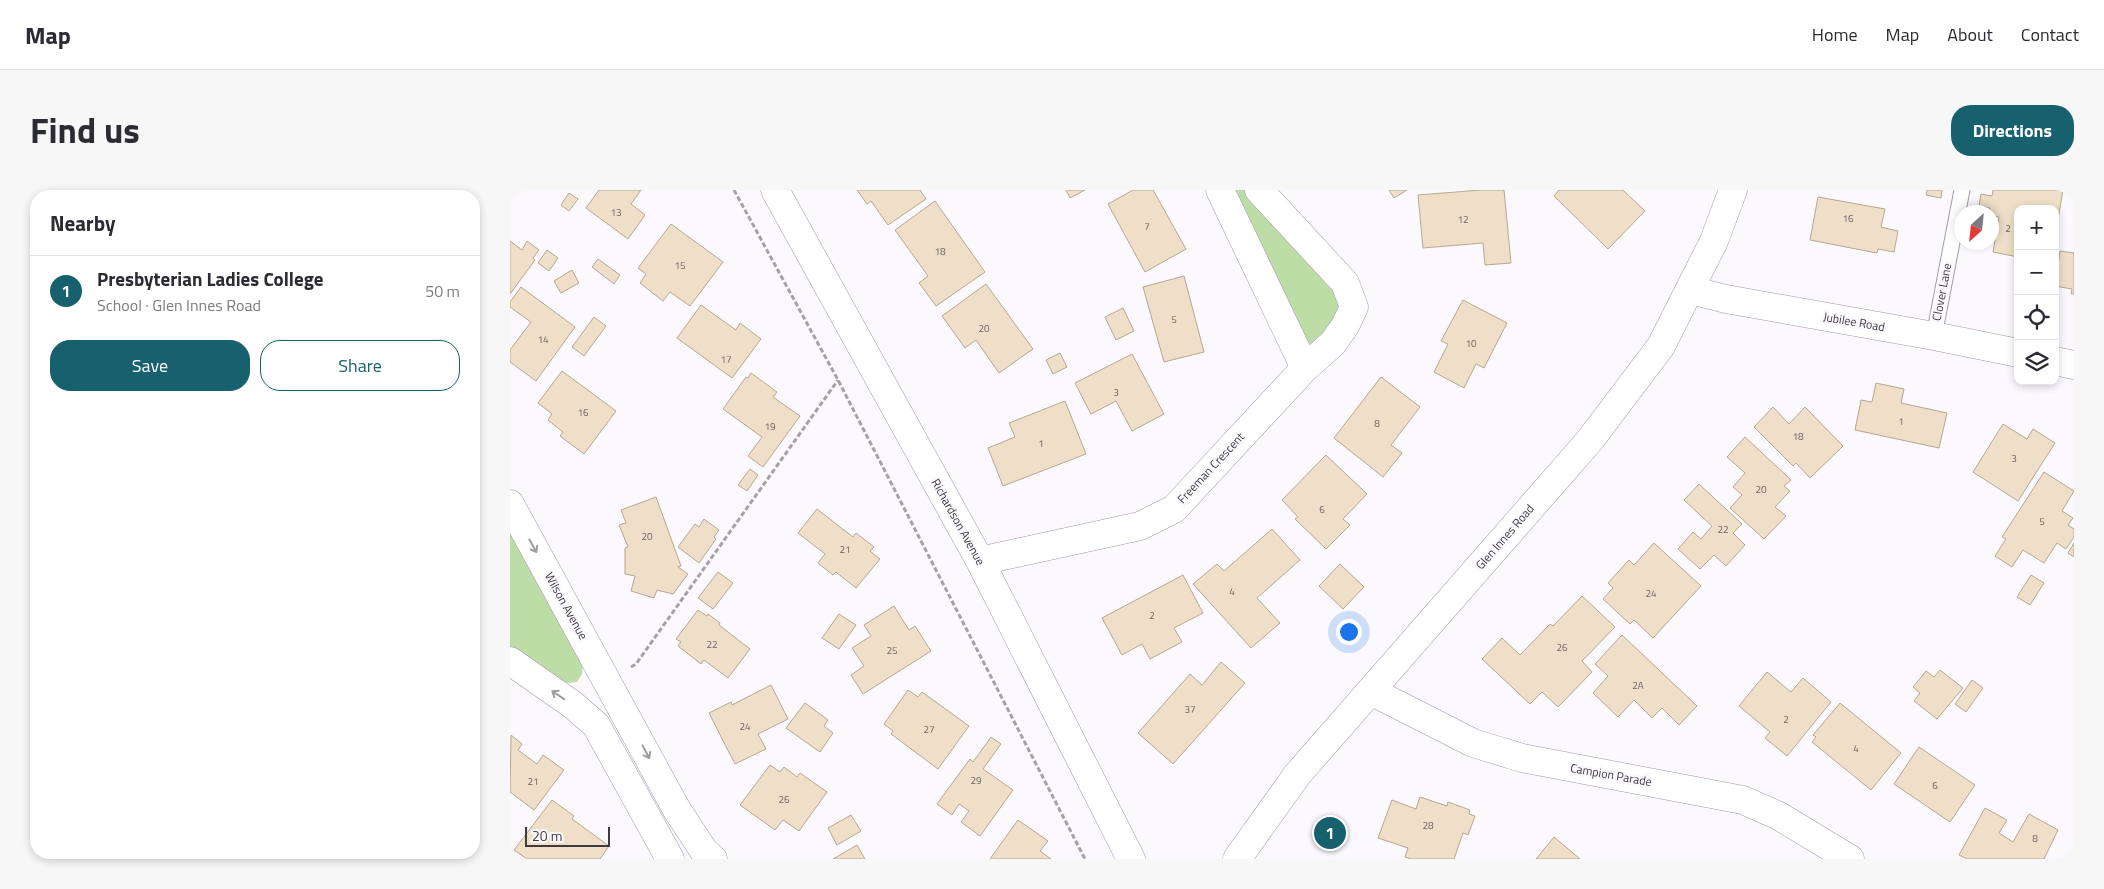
<!DOCTYPE html>
<html lang="en">
<head>
<meta charset="utf-8">
<style>
	body { margin:0; font-family:"Titillium Web",sans-serif; background:#f7f7f7; color:#2b2b33 }
	.controls { position:absolute; right:15px; top:15px; display:grid; overflow:hidden; border-radius:10px; box-shadow:0 2px 8px #0003 }
	.controls button { width:45px; height:45px; display:grid; place-items:center; padding:0; border:0; border-bottom:1px solid #e1e1e2; background:#fff; color:#2b2b33; font:25px sans-serif }
	.compass { position:absolute; left:1444px; top:15px; width:45px; height:45px; border-radius:50%; background:#fff; box-shadow:0 2px 8px #0003; rotate:207deg }
	.scale { position:absolute; left:15px; bottom:12px; width:85px; box-sizing:border-box; padding-left:5px; border:2px solid #3f3942; border-top:0; font-size:14px; line-height:18px; white-space:nowrap; color:#3f3942; -webkit-text-stroke:4px #fcf9fe; paint-order:stroke }
	.you { position:absolute; left:838px; top:441px; width:18px; height:18px; margin:-12px; border:4px solid #fff; border-radius:50%; background:#1a73e8; box-shadow:0 0 0 8px #1a73e833 }
	.badge { display:grid; place-items:center; width:32px; height:32px; border-radius:50%; background:#17616f; color:#fff; font-size:16px; font-weight:700 }
	.pin { position:absolute; translate:-50% -50%; border:2px solid #fff; box-shadow:0 1px 5px #0006 }
	.list { margin:0; padding:0; list-style:none }
	h2 { display:flex; justify-content:space-between; align-items:center; height:65px; margin:0; padding:0 20px; font-size:21px }
	h2 small { font-size:16px; font-weight:400; color:#7c7c81 }
	.list li { display:grid; grid-template-columns:32px 1fr auto; gap:15px; align-items:center; box-sizing:border-box; height:70px; padding:0 20px; border-top:1px solid #e1e1e2 }
	.list b { display:block; font-size:19px; white-space:nowrap }
	.list p { margin:0; font-size:16px; white-space:nowrap; color:#7c7c81 }
	.list em { font-size:16px; font-style:normal; color:#7c7c81 }
	.actions { display:flex; gap:10px; padding:15px 20px }
	.actions a { flex:1; padding:11px 0; border:1px solid #17616f; border-radius:20px; text-align:center; font-size:18px; color:#17616f }
	.actions .main { background:#17616f; color:#fff }
	.icon { flex:none; width:28px; height:28px; fill:none; stroke:currentColor; stroke-width:2; stroke-linecap:round; stroke-linejoin:round }
	.map { position:relative; flex:none; width:1564px; height:669px; overflow:hidden; border-radius:20px }
	header { display:flex; align-items:center; gap:30px; box-sizing:border-box; height:70px; padding:0 25px; background:#fff; border-bottom:1px solid #e1e1e2 }
	header strong { font-size:24px }
	nav { display:flex; gap:28px; margin-inline-start:auto; font-size:18px }
	.intro { display:flex; align-items:center; justify-content:space-between; box-sizing:border-box; height:120px; padding:0 30px }
	h1 { margin:0; font-size:35px }
	.button { padding:12px 22px; border-radius:20px; background:#17616f; color:#fff; font-size:18px; font-weight:700 }
	main { display:flex; gap:30px; padding:0 30px }
	aside { flex:1; background:#fff; border-radius:20px; box-shadow:0 2px 8px #0003 }
	.map>svg:first-child { display:block }
	.green { fill:#bcdea6 }
	.building { fill:#efdfc8; stroke:#b6a791 }
	.lines { fill:none; stroke-linecap:round; stroke-linejoin:round }
	.service-casing { stroke:#a596ab; stroke-width:17 }
	.minor-casing { stroke:#a596ab; stroke-width:29 }
	.secondary-casing { stroke:#a596ab; stroke-width:29 }
	.path { stroke:#a5a1a8; stroke-width:3; stroke-dasharray:5 2.5; stroke-linecap:butt }
	.service { stroke:#fff; stroke-width:15 }
	.minor { stroke:#fff; stroke-width:28 }
	.secondary { stroke:#fff; stroke-width:28 }
	.oneway { stroke:#9f9ca0 }
	.labels { text-anchor:middle; stroke-width:5; stroke-linejoin:round; paint-order:stroke }
	.number-label { font-size:10px; fill:#6b6264 }
	.street-label { font-size:12px; fill:#3f3942; stroke:#fcf9fe }
</style>
</head>
<body>
<header>
<strong>Map</strong>
<nav><a>Home</a><a>Map</a><a>About</a><a>Contact</a></nav>
</header>
<div class="intro"><h1>Find us</h1><a class="button">Directions</a></div>
<main>
<aside>
<h2>Nearby<small></small></h2>
<ul class="list">
<li><span class="badge">1</span><div><b>Presbyterian Ladies College</b><p>School · Glen Innes Road</p></div><em>50 m</em></li>
</ul>
<div class="actions"><a class="main">Save</a><a>Share</a></div>
</aside>
<div class="map">
<svg width="1564" height="669" viewBox="0 0 1564 669">
	<rect width="100%" height="100%" fill="#fcf9fe"/>
	<path class="green" d="M710,0h39l95,117 -49,61z
		M0,337l73,136 -1,11 -5,8 -8,1 -9,-2 -50,-35z"/>
	<path class="building" d="M89,0h42l-10,14 14,11 -17,24 -42,-31z
		M347,0h63l6,9 -38,26 -17,-24 -4,3z
		M556,0h19l-15,8z
		M623,0h20l33,59 -41,23 -37,-68z
		M879,0h18l-13,8z
		M971,0h23l7,73 -26,2 -2,-22 -60,5 -5,-53z
		M1049,0h64l22,21 -37,38 -54,-53z
		M1417,0h15l-1,8 -15,-3z
		M1483,0h70l-8,48v-29h-37v48l-25,-5 6,-35 -7,-1v-4h-3l1,-4 -11,-2 2,-12 11,2z
		M59,3l9,6 -9,12 -8,-6z
		M1308,7l67,12 -4,18 17,4 -4,21 -16,-3 -1,4 -67,-13z
		M425,11l50,71 -49,34 -17,-23 9,-7 -33,-46z
		M161,34l52,38 -33,44 -20,-14 -7,9 -23,-18 6,-9 -8,-6z
		M0,51l12,9 5,-9 12,9 -6,8 2,2 -25,34z
		M37,60l11,8 -9,13 -11,-8z
		M1550,61l14,2v41h-3l1,-5 -17,-3z
		M88,69l22,16 -6,9 -22,-17z
		M62,80l7,13 -18,10 -7,-12z
		M674,86l20,76 -40,10 -21,-75z
		M476,94l47,65 -34,24 -23,-33 -11,8 -23,-32z
		M11,97l54,40 -39,54 -26,-19v-12l21,-28 -21,-15v-5z
		M953,110l44,23 -23,45 -8,-4 -12,24 -30,-16 14,-28 -7,-3z
		M191,115l35,25 4,-7 21,16 -29,39 -55,-40z
		M613,118l11,23 -18,9 -11,-23z
		M84,127l12,9 -22,30 -12,-9z
		M550,163l7,14 -14,7 -7,-14z
		M622,164l32,60 -32,17 -16,-30 -25,13 -16,-31z
		M52,181l54,40 -32,43 -24,-18 3,-4 -15,-12 4,-6 -14,-11z
		M241,183l26,19 -4,5 27,19 -37,51 -15,-11 14,-19 -39,-28 23,-32 2,1z
		M871,187l39,30 -29,38 11,8 -19,24 -49,-39z
		M1366,193l28,6 -3,14 46,10 -8,35 -84,-18 6,-30 11,2z
		M555,211l21,53 -83,32 -15,-38 27,-11 -6,-14z
		M1263,217l16,17 16,-17 38,39 -33,32 -14,-15 -3,3 -39,-39z
		M1493,234l24,15 6,-10 22,14 -37,58 -45,-29z
		M1235,247l46,43 -7,6 6,5 -15,16 11,9 -22,23 -34,-31 12,-13 -9,-8 12,-14 -18,-16z
		M816,265l41,39 -24,25 7,6 -24,24 -31,-30 3,-2 -16,-17z
		M240,279l8,6 -11,16 -9,-6z
		M1534,282l30,19 -12,20 11,7 -5,7 6,4v8l-8,12 -9,-6 -13,20 -21,-13 -11,17 -17,-11 11,-17 -4,-2z
		M1189,294l43,40 -9,9 12,12 -19,21 -12,-11 -14,14 -22,-20 15,-17 8,7 11,-13 -28,-26z
		M146,307l25,69 -3,1 10,7 -15,20 -16,-4 -3,8 -23,-7 4,-15 -10,-2v-26l3,-1 -9,-22 7,-2 -5,-13z
		M307,319l36,28 3,-4 18,14 -4,4 10,8 -24,29 -20,-16 -3,3 -15,-12 7,-9 -27,-21z
		M194,329l15,11 -5,7 2,2 -17,24 -21,-16 17,-23 4,3z
		M762,339l28,31 -43,38 23,25 -29,25 -58,-64 24,-20 7,7z
		M1144,353l47,43 -48,52 -19,-18 -4,4 -27,-25 10,-11 -5,-5 21,-23 5,5z
		M1564,353v14l-6,-4z
		M830,374l24,23 -21,22 -24,-23z
		M208,382l15,11 -20,26 -15,-11z
		M673,385l20,38 -29,15 8,14 -32,17 -8,-15 -20,11 -20,-37z
		M1521,385l13,8 -14,22 -13,-8z
		M1072,406l33,31 -33,34 10,11 -34,35 -16,-15 -12,12 -48,-45 20,-21 18,17 30,-31 3,2z
		M384,416l15,24 6,-4 16,25 -68,43 -12,-19 13,-9 -12,-18 19,-12 -7,-11z
		M188,420l9,6 1,-2 12,9 -1,2 31,24 -22,29 -24,-18 -3,4 -23,-18 3,-4 -5,-3z
		M329,424l17,11 -17,24 -17,-11z
		M1112,445l75,71 -18,19 -17,-17 -10,10 -18,-18 -16,17 -25,-24 15,-17 -13,-12z
		M711,472l24,21 -72,81 -35,-31 52,-59 12,11z
		M1430,480l23,18 -26,31 -23,-18 6,-8 -7,-6 13,-16 8,6z
		M1257,482l24,20 12,-14 28,24 -44,54 -22,-18 5,-6 -31,-26z
		M1462,490l11,8 -17,24 -11,-8z
		M261,495l17,34 -30,15 8,15 -31,15 -26,-51 22,-11 1,3z
		M398,500l10,7 4,-5 47,34 -31,43 -47,-35 2,-3 -9,-7z
		M295,513l23,17 -4,6 9,7 -13,19 -34,-24z
		M1330,513l61,50 -30,37 -59,-48 4,-5 -3,-2z
		M1,545l11,9 -4,6 19,14 6,-9 21,15 -30,40 -24,-18z
		M481,547l10,7 -18,25 30,21 -33,46 -19,-14 8,-11 -10,-7 -7,11 -15,-11 33,-45 3,3z
		M1409,557l56,38 -25,37 -56,-38z
		M260,575l10,7 4,-5 13,10 3,-4 27,19 -28,39 -16,-11 -8,10 -35,-25z
		M910,607l27,9 1,-4 22,8 -1,4 6,2 -7,19 -5,-2 -9,26h-43l-6,-2 3,-9 -30,-10 14,-38 24,9z
		M42,610l22,16 -2,3 37,27 -9,13h-73l-13,-9z
		M1475,618l22,12 -8,13 14,9 16,-28 29,16 -14,29h-77l-8,-4z
		M341,625l10,16 -24,14 -9,-17z
		M508,630l30,21 -8,10 11,8h-61z
		M1044,647l26,22h-44z
		M347,655l8,14h-32z"/>
	<g class="lines">
		<defs>
			<path id="service" d="M1424,146l28,-146"/>
			<path id="minor" d="M265,0l205,371 151,298
				M710,0l85,178
				M1180,100l36,9 208,37 84,17
				M1545,171l19,4
				M0,314l167,306 27,41 9,8
				M470,371l160,-35 34,-17 131,-141 28,-25 12,-17 9,-19 -9,-24 -86,-93
				M0,471l63,44 23,20 74,134
				M861,501l102,52 49,15 221,42 36,16 71,43"/>
			<path id="secondary" d="M727,669l60,-84 293,-335 71,-94 53,-105 19,-51"/>
		</defs>
		<use href="#service" class="service-casing"/>
		<use href="#minor" class="minor-casing"/>
		<use href="#secondary" class="secondary-casing"/>
		<path class="path" d="M224,0l104,190 247,479
			M121,477l5,-3 202,-284"/>
		<use href="#service" class="service"/>
		<use href="#minor" class="minor"/>
		<use href="#secondary" class="secondary"/>
	</g>
	<defs><path id="oneway-shaft" d="M-6 0H5M1.5-3L5.5 0L1.5 3" fill="none" stroke-width="1.6" stroke-linecap="round" stroke-linejoin="round" transform="scale(1.25)"/></defs>
	<g class="oneway">
		<use href="#oneway-shaft" transform="translate(23 356) rotate(61)"/>
		<use href="#oneway-shaft" transform="translate(48 505) rotate(-146)"/>
		<use href="#oneway-shaft" transform="translate(136 562) rotate(62)"/>
	</g>
	<g class="labels">
		<g class="number-label">
			<text x="106" y="26">13</text>
			<text x="1338" y="32">16</text>
			<text x="953" y="33">12</text>
			<text x="637" y="40">7</text>
			<text x="1498" y="42">2</text>
			<text x="430" y="65">18</text>
			<text x="170" y="79">15</text>
			<text x="664" y="133">5</text>
			<text x="474" y="142">20</text>
			<text x="33" y="153">14</text>
			<text x="961" y="157">10</text>
			<text x="216" y="173">17</text>
			<text x="606" y="206">3</text>
			<text x="73" y="226">16</text>
			<text x="1391" y="235">1</text>
			<text x="867" y="237">8</text>
			<text x="260" y="240">19</text>
			<text x="1288" y="250">18</text>
			<text x="531" y="257">1</text>
			<text x="1504" y="272">3</text>
			<text x="1251" y="303">20</text>
			<text x="812" y="323">6</text>
			<text x="1532" y="335">5</text>
			<text x="1213" y="343">22</text>
			<text x="137" y="350">20</text>
			<text x="335" y="363">21</text>
			<text x="722" y="405">4</text>
			<text x="1141" y="407">24</text>
			<text x="642" y="429">2</text>
			<text x="202" y="458">22</text>
			<text x="1052" y="461">26</text>
			<text x="382" y="464">25</text>
			<text x="1128" y="499">2A</text>
			<text x="680" y="523">37</text>
			<text x="1276" y="533">2</text>
			<text x="235" y="540">24</text>
			<text x="419" y="543">27</text>
			<text x="1346" y="562">4</text>
			<text x="466" y="594">29</text>
			<text x="23" y="595">21</text>
			<text x="1425" y="599">6</text>
			<text x="274" y="613">26</text>
			<text x="918" y="639">28</text>
			<text x="1525" y="652">8</text>
		</g>
		<g class="street-label">
			<text transform="translate(1432 102) rotate(-79)" y="4">Clover Lane</text>
			<text transform="translate(1344 132) rotate(10)" y="4">Jubilee Road</text>
			<text transform="translate(701 278) rotate(-47)" y="4">Freeman Crescent</text>
			<text transform="translate(448 332) rotate(61)" y="4">Richardson Avenue</text>
			<text transform="translate(995 347) rotate(-49)" y="4">Glen Innes Road</text>
			<text transform="translate(56 416) rotate(61)" y="4">Wilson Avenue</text>
			<text transform="translate(1101 585) rotate(10)" y="4">Campion Parade</text>
		</g>
	</g>
</svg>
<div class="controls">
<button>+</button>
<button>−</button>
<button><svg class="icon" aria-label="locate" viewBox="0 0 24 24"><circle cx="12" cy="12" r="6"/><path d="M12 2v4M12 18v4M2 12h4M18 12h4"/></svg></button>
<button><svg class="icon" aria-label="layers" viewBox="0 0 24 24"><path d="M12 4l9 5-9 5-9-5zM3 14l9 5 9-5"/></svg></button>
</div>
<svg class="compass" viewBox="-18 -18 36 36"><path d="M0-13l5 13h-10z" fill="#e53935"/><path d="M0 13l5-13h-10z" fill="#7c7c81"/></svg>
<div class="scale">20 m</div>
<div class="you"></div>
<div class="pin badge" style="left:820px;top:643px">1</div>
</div>
</main>
</body>
</html>
